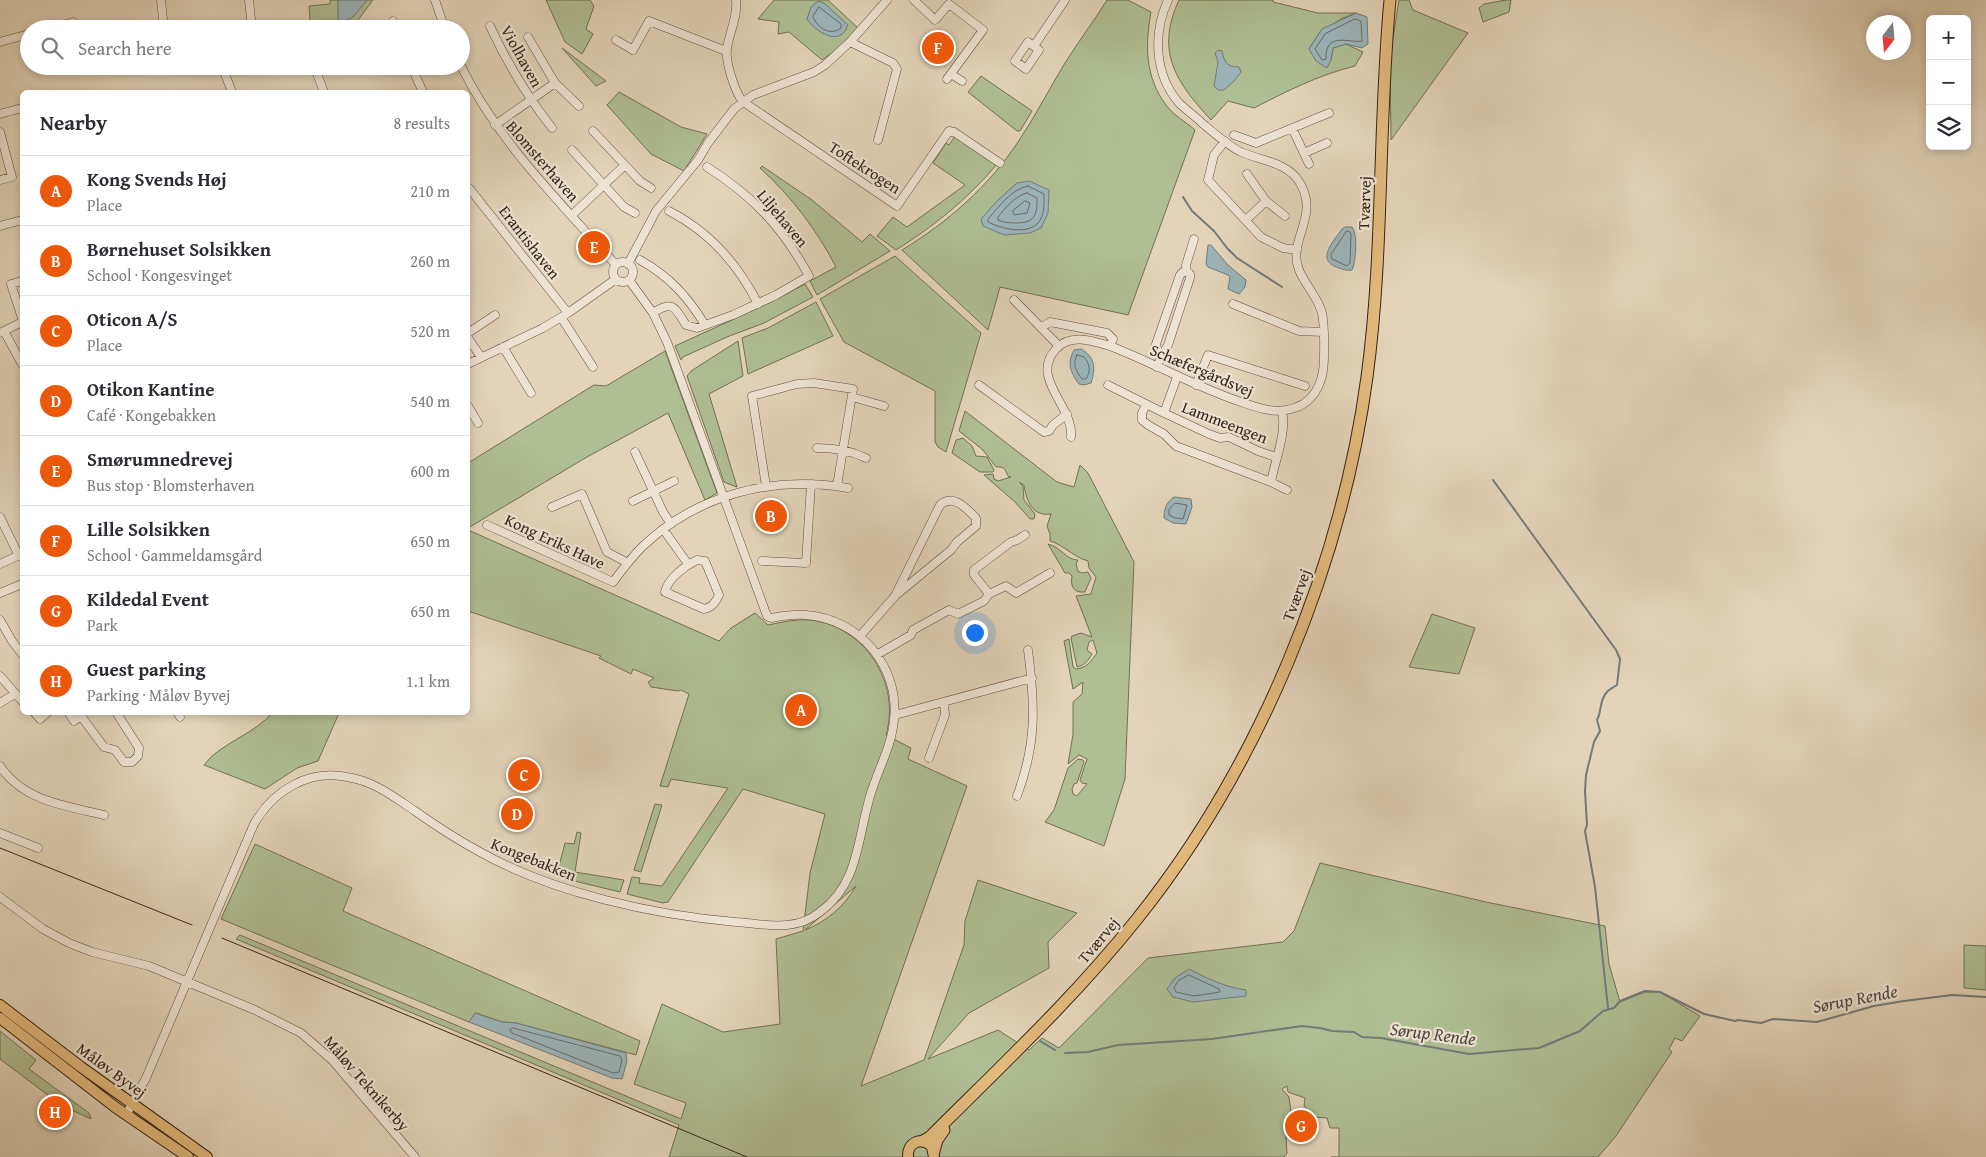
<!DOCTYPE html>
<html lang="en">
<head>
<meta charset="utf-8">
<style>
	body { margin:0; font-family:"Gentium Book Plus",serif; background:#f2f2f3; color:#2b2b33 }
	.controls { position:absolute; right:15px; top:15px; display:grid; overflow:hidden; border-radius:8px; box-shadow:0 2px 8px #0003 }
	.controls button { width:45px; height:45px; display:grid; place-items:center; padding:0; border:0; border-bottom:1px solid #e1e1e2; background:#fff; color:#2b2b33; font:25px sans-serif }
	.compass { position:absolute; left:1866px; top:15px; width:45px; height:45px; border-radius:50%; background:#fff; box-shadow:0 2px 8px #0003; rotate:196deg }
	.you { position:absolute; left:974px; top:632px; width:18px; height:18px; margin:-12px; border:4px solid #fff; border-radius:50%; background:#1a73e8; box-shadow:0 0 0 8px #1a73e833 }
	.badge { display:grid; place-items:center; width:32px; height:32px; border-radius:50%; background:#ea580c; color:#fff; font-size:16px; font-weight:700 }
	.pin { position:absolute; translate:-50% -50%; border:2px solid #fff; box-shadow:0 1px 5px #0006 }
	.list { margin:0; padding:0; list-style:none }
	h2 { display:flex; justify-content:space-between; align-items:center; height:65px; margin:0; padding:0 20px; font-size:21px }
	h2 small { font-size:16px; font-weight:400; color:#7c7c81 }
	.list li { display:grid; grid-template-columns:32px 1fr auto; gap:15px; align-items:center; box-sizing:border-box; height:70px; padding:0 20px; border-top:1px solid #e1e1e2 }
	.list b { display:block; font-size:19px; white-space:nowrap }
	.list p { margin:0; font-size:16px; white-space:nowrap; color:#7c7c81 }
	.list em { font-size:16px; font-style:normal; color:#7c7c81 }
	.icon { flex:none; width:28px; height:28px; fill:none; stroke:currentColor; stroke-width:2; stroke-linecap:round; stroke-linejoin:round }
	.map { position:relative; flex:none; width:1986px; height:1157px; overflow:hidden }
	.search { position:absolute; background:#fff; box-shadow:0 2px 8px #0003; left:20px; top:20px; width:450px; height:55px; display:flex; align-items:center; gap:12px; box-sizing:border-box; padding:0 18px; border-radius:28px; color:#7c7c81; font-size:19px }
	.panel { position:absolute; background:#fff; box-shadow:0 2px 8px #0003; left:20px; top:90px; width:450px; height:625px; border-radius:8px }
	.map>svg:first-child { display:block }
	.green { fill:#afbe93; stroke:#747055; fill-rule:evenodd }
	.water { fill:#9bb5bb; stroke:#737b79 }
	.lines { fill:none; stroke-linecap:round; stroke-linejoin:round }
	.shore { stroke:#6a6c69; stroke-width:1 }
	.stream { stroke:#737b79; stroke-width:2 }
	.minor-casing { stroke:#634f40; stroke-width:9 }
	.major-casing { stroke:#382317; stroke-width:12 }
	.highway-casing { stroke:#382317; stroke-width:13 }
	.minor { stroke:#ede3d2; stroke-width:8 }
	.major { stroke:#e2ba7c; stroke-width:10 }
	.highway { stroke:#e2ba7c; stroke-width:11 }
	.tram { stroke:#382317; stroke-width:1 }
	.labels { text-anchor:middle; stroke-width:4.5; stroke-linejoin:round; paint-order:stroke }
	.street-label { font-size:16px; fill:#382317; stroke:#ede3d2 }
	.water-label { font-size:18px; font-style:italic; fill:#514840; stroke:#ede3d2 }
</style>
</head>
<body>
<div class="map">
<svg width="1986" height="1157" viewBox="0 0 1986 1157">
	<rect width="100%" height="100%" fill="#e3d4b9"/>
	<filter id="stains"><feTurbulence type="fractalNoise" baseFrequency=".004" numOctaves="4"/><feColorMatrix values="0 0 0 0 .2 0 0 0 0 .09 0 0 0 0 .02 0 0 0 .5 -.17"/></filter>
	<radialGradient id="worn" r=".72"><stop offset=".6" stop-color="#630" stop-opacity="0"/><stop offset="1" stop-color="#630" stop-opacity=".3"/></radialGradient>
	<path class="green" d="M330,0h43l-15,20 -14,9h-53l-1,-6 20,-2 -1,-15 21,-2z
		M546,0h44l4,6 -8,23 7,5 -11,20 -17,-12z
		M774,0h54l30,28 -23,23 -13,9 -33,-28 -11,2 1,-12 -21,-3z
		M1107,0h21l23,12c-6,33 -6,65 15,93 7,10 20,17 29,25l-67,185 -128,-28 -12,43 -86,-80c46,-28 86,-63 116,-108 17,-25 31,-53 47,-79 13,-21 29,-42 42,-63z
		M1179,0h94v2l45,11h38l-15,6 -21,13 -11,17 22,11 2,-12 13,-4 17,8 -8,14c-36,9 -68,25 -101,42l-26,-7 -17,19c-35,-38 -56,-68 -32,-120z
		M1399,0h10l4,10 55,23 -77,107 -1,-83z
		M1506,0h5l-2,12 -26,10 -4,-14 5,-4z
		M562,48l44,33 -10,5z
		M981,76l51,35 -12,20h-3l-49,-39z
		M619,92l62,35 26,7 -23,37 -33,-17 -44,-49z
		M955,136l42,28c-29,35 -63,62 -101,86l-19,-14 16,-19 14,10 58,-42 -32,-22 13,-20 3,2z
		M762,166l50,34 50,42 8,-8 20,17 -73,44 -7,-14 26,-14c-20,-38 -44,-70 -76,-99z
		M895,256l86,77 -35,119 -8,-5 -3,-5v-51l-91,-49 -24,-43z
		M805,284l8,13 -49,26 -37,14 -44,20 -2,3 -6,-14 94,-43z
		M816,302l17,34 -85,38 -6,-36 26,-10z
		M738,341l5,35 -34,18 28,93 -13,-5 -37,-106 4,-5z
		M665,351l52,142 -12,7 -37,-87 -81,44 -119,71v-65l126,-78 12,1z
		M965,411l92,71 17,5 6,-22 8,8 46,89 -9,217 -21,67 -59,-24 9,-12 14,-42 10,-9 5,1 1,2 -7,21 -3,1 -2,5 1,5 4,2 10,-12 -5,-1 -2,-3 7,-21 -8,-4 -11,9 5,-30v-32l9,-8 1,-12 -10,7 -9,-48 5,-2 4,28 3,2c11,-1 15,-8 21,-16l-4,-13 -4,2 -2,8 5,4c-4,7 -7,11 -15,13l-6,-29 1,-2 9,-3 11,4 -16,-41 15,-2 5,-17 -7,-9 -1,-7c-15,-4 -24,-16 -38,-20v-7l-3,-8 4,-12c-19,3 -25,-14 -27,-29l-5,-3 4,4 1,14 11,14 -1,5h-4l-15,-17 -31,-27 9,-1 1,5 4,2 13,-4 -3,-1c-3,-7 -4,-10 -12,-9l-13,-17 -24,-19z
		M963,438l9,8 4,10 11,1 7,13 -1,2h-13l-28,-19 4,-13z
		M468,530l251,111 12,-13 24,-15 13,12c14,-3 28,-6 42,-5 55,6 91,63 76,115l25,13 -3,11 59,27 -106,300 63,-26 40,-115 1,-24 13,-41 99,33 -29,29 1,26 -80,45 -41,46 70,-29 31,20 13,-12 17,10 89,-90 135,-16 11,-11 26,-68 166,39 119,24 4,38 11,38 25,-10h15l40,24 -18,25 -7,-3 -6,11 3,3 -56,84 -18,21h-267h8v-29h-9l-3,-10 -14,-1 -9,-11 1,-8 -17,-6 -1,-6 -5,3 7,8 2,15 -6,10 2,31 -3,4h-615l10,-32 -443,-186 4,-4 441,184 5,-16 -52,-19 28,-80 61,28 57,-8 -4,-85 27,-8 7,-58 15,-59 -82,-25 -75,113 -5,1 -36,-9 5,-17 8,1 -1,5 23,3 66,-98 -57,-9 -3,8 -8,-1 29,-92 -8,-4 -3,1 -27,-4 -3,-5 6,-4 -21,-9 -2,5 -32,-16 2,-2 -133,-45zM856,886c-11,20 -30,36 -51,44z
		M1048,544c13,3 18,16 30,16l-2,4 2,7 4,2 6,-1 3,6 -6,14c-11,1 -15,-5 -13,-16l-3,-3h-4z
		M1432,614l43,14 -16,46 -50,-7z
		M273,712l66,1 -21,48 -21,7 -32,21 -61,-24c16,-22 50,-30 69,-53z
		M655,804l7,1 -21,67 -7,-2z
		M577,832l4,1 -6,39 49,8 -4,12 -58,-14 -5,-4 8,-31 9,1z
		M255,844l97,44 -9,23 297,130 -4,14 -120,-32 -14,-1 -26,-9 -7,9 -248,-103z
		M1964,945l22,1v44l-22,-2z
		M0,1031l36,29 -7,9 60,44 2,6 -30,-14 -61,-46z"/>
	<path class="water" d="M338,0h29l-14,17 -10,5 -5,-2z
		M818,1l6,2 24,22c-8,23 -32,7 -41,-6l4,-12z
		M1356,13l11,4 1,27 -6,4 -16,-4 -13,4 -2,12 -4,8 -11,-7 -7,-12 13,-20z
		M1218,50l4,1c2,11 5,16 17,16l2,5 -7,9 -10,9h-6l-4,-4 4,-24 -3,-9z
		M1029,181l20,9 -1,23 -7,15 -11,5 -26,2 -21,-9 -2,-7 17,-19 19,-17z
		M1345,227h7c6,7 4,35 0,43 -6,1 -10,-1 -16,-3 -20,-8 -2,-26 6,-38z
		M1208,245h3l17,20 18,15 -1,7 -6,7 -11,-5 2,-12 -2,-2 -20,-8 -2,-3z
		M1081,349c14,8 15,19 10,34l-7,2 -5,-1c-9,-12 -12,-21 -5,-34z
		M1174,497l17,2 1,8 -6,17 -13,-1 -9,-5c0,-9 2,-15 10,-21z
		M1189,969c19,10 36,18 57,21v6l-53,6 -20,-5 -6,-8 8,-11z
		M475,1013l27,9 14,1 110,30 1,8 -5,18 -10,-1 -143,-56z"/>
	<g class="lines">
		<path class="shore" d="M819,7l22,17v4c-10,8 -23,1 -28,-11z
			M1355,19l6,2 1,20c-9,2 -29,-6 -34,6 -2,3 -2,9 -2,12l-4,1 -7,-11 10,-15z
			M1028,186l16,8c0,9 1,23 -7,30 -12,11 -37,4 -49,-2v-3c11,-12 23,-30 40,-33z
			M1027,193l10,5c0,16 -1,24 -19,25 -7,0 -12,0 -20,-3v-3c7,-9 18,-22 29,-24z
			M1025,201l5,2 -3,10 -13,2 -1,-4z
			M1347,231l3,1 1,3 -1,28 -3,3 -15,-7 -1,-4z
			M1077,355l7,2c6,7 7,14 2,22h-4c-6,-8 -10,-15 -5,-24z
			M1175,503l12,2 -4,14 -8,-1 -6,-3v-5z
			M1189,975l30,14 1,3 -26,4 -18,-4 -2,-4 4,-7z
			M513,1028l107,28 2,4 -3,12 -6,1 -101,-40 -2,-3z"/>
		<path class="stream" d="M1183,197l9,14 22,20 13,17 10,10 45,29
			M1493,480l123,170 4,9 -3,26c-3,2 -8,4 -10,7 -8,8 -5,19 -10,28l3,11 -6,11 -8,33 -1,16 2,34 -2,6 10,56 13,121
			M1040,1041l15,9
			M1065,1053l23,-1 30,-7 94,-6 90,-13 18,2 12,3 22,1 8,5 19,1 88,16 70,-6 41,-17 23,-20 11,-3 6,-7 25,-10 15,1 44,22 31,7 3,-1 23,3 12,-4 44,3 57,-16 30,-5 48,-6 34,2"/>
		<defs>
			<path id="minor" d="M161,0l3,29
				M249,0l3,29
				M435,0l10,29
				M736,0c2,18 -7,32 -9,49 -2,13 8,42 15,52l155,105 52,-75 5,1 46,31
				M914,0l21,20 14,-16 34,26 -36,49
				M393,21l3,8
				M490,26c17,37 37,70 62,102
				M50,29l23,-7
				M528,37l27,46 24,23
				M616,40l17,10 16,-29 77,30
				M0,42l29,-8
				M850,42l43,21 4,6 -19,71
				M1028,42l11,8 -13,19 -11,-8z
				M1034,46l31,-46
				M314,66l10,26
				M411,66l12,26
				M461,66c38,77 99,136 155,199
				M225,74l7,18
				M951,74l11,7
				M0,114l22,-6
				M495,125l60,-42
				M1292,128l17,36
				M593,131l47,50 11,7
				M0,132l12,45 -12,3
				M1234,135l22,8 73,-30
				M1225,141l-11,14 -6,25 53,57 22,11 14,2
				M572,150l52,57 11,6
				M1304,153l23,-10
				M1247,174l19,27 19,15
				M469,188l99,125
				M669,211c41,21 69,53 89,93
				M572,215l53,-50
				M1246,220l20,-19
				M0,226l22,-6
				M640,260c29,16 48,37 65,65
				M613 272a10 10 0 1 1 20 0a10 10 0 1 1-20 0Z
				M628,264l28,-53 42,-51 10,-17 26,-34 19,-14 61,-23 11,-7 25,-23 37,-42
				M1187,272l-1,-7 8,-26
				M22,281l-11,3 11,34
				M1014,300l45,46
				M1233,304l66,27 25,1
				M653,313c20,-14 22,-5 33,12l11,3 36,-13 43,-20 33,-19c-26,-48 -56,-80 -102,-109
				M561,317l32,50
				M1042,327l8,-5 57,11 6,6 -3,7
				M4,331l18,33
				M2,332l20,-10
				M468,333l27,-18
				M468,338l13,19
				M503,347l28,46
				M468,364l75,-36 25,-15 48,-34
				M1157,367l5,-12 -5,-5 -1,-6 24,-69 3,-3h4l3,2v4l-22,67 -6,10
				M979,385l65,47 5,-1 4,-6 14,-11
				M1108,385l56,28 13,-36
				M1196,385l12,-30 97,31
				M852,397l32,9
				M1146,405l-4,8v7l6,5 16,9 12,12 95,36c4,-22 16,-49 11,-71
				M468,406l10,17
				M1164,413l45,21 11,4 9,-1 29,14 18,6
				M1071,437c3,-31 -42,-59 -15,-88 14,-16 37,-8 54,-3 44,17 84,40 128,55 15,5 32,12 48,9 27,-4 38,-26 38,-52 0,-15 1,-30 -2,-45 -4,-16 -17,-28 -23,-43 -12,-30 21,-53 1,-87 -12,-21 -39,-22 -59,-31 -14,-7 -27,-19 -39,-29 -7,-7 -16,-13 -23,-20 -25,-29 -26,-70 -11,-103
				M817,448c16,0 35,3 49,10
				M635,452l28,60 8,12
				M1271,482l16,8
				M766,486l-14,-90 45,-12 17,-1 39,6 -16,97
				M633,501l41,-20
				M552,507l30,-13 25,58 21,11
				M0,517l19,39
				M487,525l126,57c9,-12 18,-24 29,-35 55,-53 132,-72 206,-59
				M663,529l25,35
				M697,560l8,1 14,34c-3,7 -8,13 -15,14l-39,-17c3,-14 20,-26 32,-32z
				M762,561l44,2 5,-79
				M0,564l22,-10
				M0,593l22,-9
				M989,594l-15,-19v-5l37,-28 6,-2 8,-5
				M0,620l12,21 10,13
				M860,636l35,-40 56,-46 6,-8 19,-16v-8c-10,-10 -23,-25 -36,-13l-45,91
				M878,654l33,-19 2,-5 36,-20 9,4 26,-13 5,-7 17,-8 10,7 34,-20
				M0,676l22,25
				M0,703l15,-9
				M34,712l6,7 8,-7
				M68,712l6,9 7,-5 23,31 11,3 9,12h8l6,-6 1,-8 -23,-36
				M177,712l3,5
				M895,715l137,-37
				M929,758l16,-43 -1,-12
				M0,766c23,35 66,40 104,49
				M1017,796c20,-53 18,-92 11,-146
				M0,833l38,15
				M0,897l43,32 26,14 23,9 57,14 106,44 46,23 31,27 83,97
				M126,1115l20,-37 108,-254c19,-33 54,-55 93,-47 27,4 47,20 68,34 21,15 43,29 65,41 73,41 174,63 256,70 16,1 35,5 51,3 12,-1 23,-5 33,-13 40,-29 37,-75 51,-119 7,-23 21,-48 23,-73 6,-53 -34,-101 -88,-105 -12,-1 -24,1 -35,3l-4,-2 -100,-274 -14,-29 -24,-33"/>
			<path id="major" d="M0,1005l81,62 126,90
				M0,1018l115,89 73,50
				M908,1157c-1,-15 14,-21 24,-10l2,10"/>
			<path id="highway" d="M923,1141l7,-4c71,-71 144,-139 207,-218 121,-151 204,-351 230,-542 17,-125 11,-252 23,-377
				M934,1151l3,-11 7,-10"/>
		</defs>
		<use href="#minor" class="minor-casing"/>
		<use href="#major" class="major-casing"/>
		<use href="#highway" class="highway-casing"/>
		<use href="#minor" class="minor"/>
		<use href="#major" class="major"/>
		<use href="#highway" class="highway"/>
		<path class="tram" d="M0,848l192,77
			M222,938l525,219"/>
	</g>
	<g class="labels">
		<g class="street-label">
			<text transform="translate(522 56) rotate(61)" y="6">Violhaven</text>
			<text transform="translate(543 161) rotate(49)" y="6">Blomsterhaven</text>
			<text transform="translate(865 167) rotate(33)" y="6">Toftekrogen</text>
			<text transform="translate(1364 203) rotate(-88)" y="6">Tværvej</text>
			<text transform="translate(783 218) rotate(50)" y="6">Liljehaven</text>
			<text transform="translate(530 242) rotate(52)" y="6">Erantishaven</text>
			<text transform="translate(1202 370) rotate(23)" y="6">Schæfergårdsvej</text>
			<text transform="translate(1225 422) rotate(21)" y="6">Lammeengen</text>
			<text transform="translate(555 541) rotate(25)" y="6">Kong Eriks Have</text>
			<text transform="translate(1296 595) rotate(-70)" y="6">Tværvej</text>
			<text transform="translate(534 859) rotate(22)" y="6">Kongebakken</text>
			<text transform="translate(1098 940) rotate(-50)" y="6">Tværvej</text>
			<text transform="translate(112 1070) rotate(36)" y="6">Måløv Byvej</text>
			<text transform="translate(367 1083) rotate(49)" y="6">Måløv Teknikerby</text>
		</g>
		<g class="water-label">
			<text transform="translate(1855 999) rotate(-11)" y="6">Sørup Rende</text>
			<text transform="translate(1433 1034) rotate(7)" y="6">Sørup Rende</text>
		</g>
	</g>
	<rect width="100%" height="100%" filter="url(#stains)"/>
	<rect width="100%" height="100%" fill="url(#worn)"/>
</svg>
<div class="controls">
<button>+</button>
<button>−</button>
<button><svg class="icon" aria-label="layers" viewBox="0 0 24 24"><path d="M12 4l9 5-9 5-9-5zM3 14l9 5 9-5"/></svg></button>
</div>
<svg class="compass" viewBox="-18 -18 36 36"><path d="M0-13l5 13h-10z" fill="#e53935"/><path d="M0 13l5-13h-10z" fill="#7c7c81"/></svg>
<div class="you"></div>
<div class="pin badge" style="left:801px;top:710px">A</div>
<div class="pin badge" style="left:771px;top:516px">B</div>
<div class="pin badge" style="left:524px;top:775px">C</div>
<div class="pin badge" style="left:517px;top:814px">D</div>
<div class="pin badge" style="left:594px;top:247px">E</div>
<div class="pin badge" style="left:938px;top:48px">F</div>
<div class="pin badge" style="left:1301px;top:1126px">G</div>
<div class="pin badge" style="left:55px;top:1112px">H</div>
<div class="search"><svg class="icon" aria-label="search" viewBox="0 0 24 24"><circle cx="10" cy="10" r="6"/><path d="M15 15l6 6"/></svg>Search here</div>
<section class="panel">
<h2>Nearby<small>8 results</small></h2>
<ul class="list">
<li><span class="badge">A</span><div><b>Kong Svends Høj</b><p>Place</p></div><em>210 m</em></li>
<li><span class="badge">B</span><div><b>Børnehuset Solsikken</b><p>School · Kongesvinget</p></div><em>260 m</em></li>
<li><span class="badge">C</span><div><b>Oticon A/S</b><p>Place</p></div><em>520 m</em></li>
<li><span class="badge">D</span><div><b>Otikon Kantine</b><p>Café · Kongebakken</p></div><em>540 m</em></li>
<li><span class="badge">E</span><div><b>Smørumnedrevej</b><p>Bus stop · Blomsterhaven</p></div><em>600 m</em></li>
<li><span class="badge">F</span><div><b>Lille Solsikken</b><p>School · Gammeldamsgård</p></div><em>650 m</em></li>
<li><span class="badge">G</span><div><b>Kildedal Event</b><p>Park</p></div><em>650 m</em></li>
<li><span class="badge">H</span><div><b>Guest parking</b><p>Parking · Måløv Byvej</p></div><em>1.1 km</em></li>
</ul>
</section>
</div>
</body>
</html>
